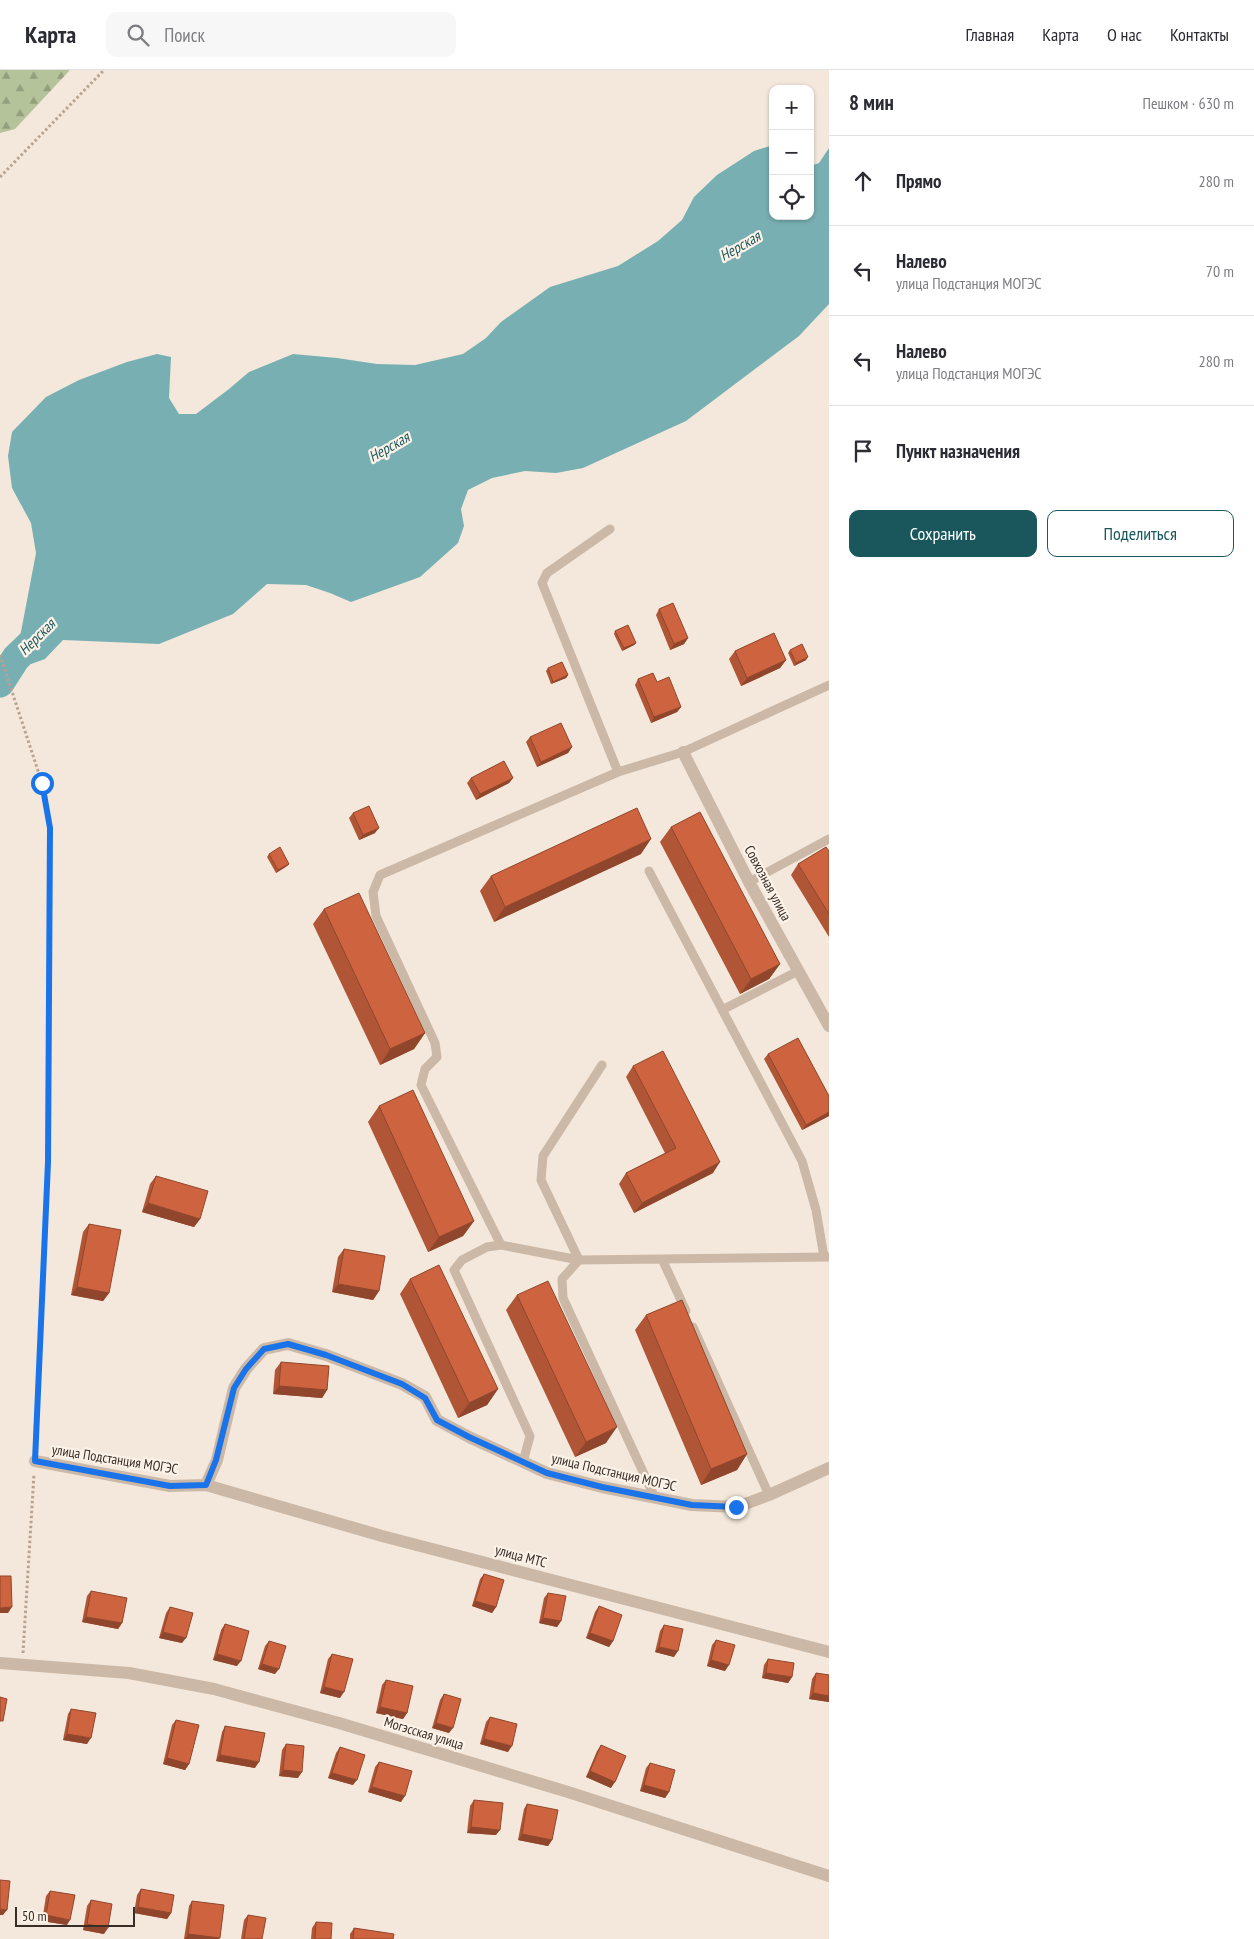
<!DOCTYPE html>
<html lang="ru">
<head>
<meta charset="utf-8">
<style>
	body { margin:0; font-family:"PT Sans Narrow",sans-serif; background:#f7f7f7; color:#2b2b33 }
	.controls { position:absolute; right:15px; top:15px; display:grid; overflow:hidden; border-radius:10px; box-shadow:0 1px 4px #0004 }
	.controls button { width:45px; height:45px; display:grid; place-items:center; padding:0; border:0; border-bottom:1px solid #e1e1e2; background:#fff; color:#2b2b33; font:25px sans-serif }
	.scale { position:absolute; left:15px; bottom:12px; width:120px; box-sizing:border-box; padding-left:5px; border:2px solid #382d27; border-top:0; font-size:14px; line-height:18px; white-space:nowrap; color:#382d27; -webkit-text-stroke:4px #fbf2e8; paint-order:stroke }
	.stop { position:absolute; width:15px; height:15px; margin:-11px; border:4px solid #1a73e8; border-radius:50%; background:#fff }
	.stop.end { background:#1a73e8; border-color:#fff; box-shadow:0 1px 5px #0008 }
	.list { margin:0; padding:0; list-style:none }
	h2 { display:flex; justify-content:space-between; align-items:center; height:65px; margin:0; padding:0 20px; font-size:21px }
	h2 small { font-size:16px; font-weight:400; color:#7c7c81 }
	.list li { display:grid; grid-template-columns:32px 1fr auto; gap:15px; align-items:center; box-sizing:border-box; height:90px; padding:0 20px; border-top:1px solid #e1e1e2 }
	.list b { display:block; font-size:19px; white-space:nowrap }
	.list p { margin:0; font-size:16px; white-space:nowrap; color:#7c7c81 }
	.list em { font-size:16px; font-style:normal; color:#7c7c81 }
	.actions { display:flex; gap:10px; padding:15px 20px }
	.actions a { flex:1; padding:11px 0; border:1px solid #1a575c; border-radius:10px; text-align:center; font-size:18px; color:#1a575c }
	.actions .main { background:#1a575c; color:#fff }
	.icon { flex:none; width:28px; height:28px; fill:none; stroke:currentColor; stroke-width:2; stroke-linecap:round; stroke-linejoin:round }
	.map { position:relative; flex:none; width:829px; height:1869px; overflow:hidden }
	header { display:flex; align-items:center; gap:30px; box-sizing:border-box; height:70px; padding:0 25px; background:#fff; border-bottom:1px solid #e1e1e2 }
	header strong { font-size:24px }
	nav { display:flex; gap:28px; margin-inline-start:auto; font-size:18px }
	.search { width:350px; height:45px; background:#f7f7f7; display:flex; align-items:center; gap:12px; box-sizing:border-box; padding:0 18px; border-radius:10px; color:#7c7c81; font-size:19px }
	main { display:flex }
	aside { flex:1; background:#fff }
	.map>svg:first-child { display:block }
	.forest { fill:url(#forest-firs) }
	.water { fill:#78afb2 }
	.lines { fill:none; stroke-linecap:round; stroke-linejoin:round }
	.river { stroke:#78afb2; stroke-width:29 }
	.path { stroke:#b8a290; stroke-width:3; stroke-dasharray:2.5 2.5; stroke-linecap:butt }
	.service { stroke:#ccb8a6; stroke-width:9 }
	.minor { stroke:#ccb8a6; stroke-width:12 }
	.wall { fill:#b05636 }
	.shaded-wall { fill:#90462c }
	.building { fill:#cd643f; stroke:#90462c }
	.route { stroke:#1a73e8; stroke-width:6 }
	.labels { text-anchor:middle; stroke-width:4.5; stroke-linejoin:round; paint-order:stroke }
	.street-label { font-size:14px; fill:#382d27; stroke:#fbf2e8 }
	.water-label { font-size:15px; font-style:italic; fill:#1a575c; stroke:#fbf2e8 }
</style>
</head>
<body>
<header>
<strong>Карта</strong>
<div class="search"><svg class="icon" aria-label="search" viewBox="0 0 24 24"><circle cx="10" cy="10" r="6"/><path d="M15 15l6 6"/></svg>Поиск</div>
<nav><a>Главная</a><a>Карта</a><a>О нас</a><a>Контакты</a></nav>
</header>
<main>
<div class="map">
<svg width="829" height="1869" viewBox="0 0 829 1869">
	<defs>
		<pattern id="forest-firs" width="22" height="20" patternUnits="userSpaceOnUse" patternTransform="scale(1.25)"><rect width="22" height="20" fill="#b5c39a"/><path d="M5 1l3.5 6h-7zM16 11l3.5 6h-7z" fill="#949f7e"/></pattern>
	</defs>
	<rect width="100%" height="100%" fill="#f3e8db"/>
	<path class="forest" d="M0,0h70l-55,59 -15,4z"/>
	<path class="water" d="M773,75v71h37v-50l9,-3 10,-15v156l-30,32 -113,85 -103,47 -27,5 -31,-2 -33,7 -24,12 -7,19 3,17 -6,17 -38,34 -69,25 -21,-9 -24,-8 -39,-1 -34,30 -74,30 -96,-4 -18,19 -14,5 -15,-6 20,-105 -5,-30 -19,-35 -4,-32 4,-24 34,-35 33,-17 48,-18 30,-8 14,3 -2,41 10,16h17l33,-25 20,-17 44,-18 44,4 40,6 38,1 48,-11 23,-16 15,-16 49,-35 68,-21 40,-25 24,-21 12,-23 23,-22 37,-24z"/>
	<g class="lines">
		<path class="river" d="M0,613l16,-25 28,-27"/>
		<path class="path" d="M0,107l104,-107
			M0,585l42,128 8,46 -2,333 -13,286
			M23,1583l11,-179"/>
		<path class="service" d="M610,459l-63,44 -5,10 76,189
			M649,801l153,290 14,49 8,47
			M749,812l80,-43
			M722,940l76,-39
			M602,995l-59,91 -2,24 38,80 -17,19 1,19 92,200
			M501,1175l-80,-160 4,-16 12,-12 -2,-14 -59,-127 -3,-24 7,-17 238,-103 65,-20 146,-67
			M662,1189l24,52
			M693,1257l76,168
			M523,1392l7,-26 -76,-166 8,-10 25,-13 14,-2 78,15 250,-3"/>
		<path class="minor" d="M683,682l66,130 80,144
			M35,1391l135,25 36,-1 11,-25 17,-72 12,-19 18,-20 24,-5 38,11 76,29 23,13 12,23 32,17 78,36 55,14 90,18 45,2 32,-12 60,-27
			M206,1415l176,51 447,116
			M0,1593l129,10 85,16 125,34 229,69 261,84"/>
	</g>
	<path class="wall" d="M659,539l29,29 -4,6 -14,6 -14,-35z
		M615,561l21,12 -2,2 -12,6 -8,-17z
		M790,580l16,10 -12,6 -6,-13z
		M735,581l51,9 -6,8 -39,18 -12,-27z
		M548,598l20,7 -2,3 -15,6 -5,-13z
		M638,609l19,3 24,25 -4,5 -26,11 -16,-38z
		M530,667l42,10 -4,6 -31,14 -11,-25z
		M471,708h42l-4,5 -33,17 -9,-17z
		M353,743l22,20 -16,7 -10,-22z
		M671,757l109,137 -11,15 -29,15 -80,-152z
		M829,781v86l-38,-62 7,-11z
		M269,784l20,10 -2,2 -11,7 -9,-16z
		M641,784l-147,68 -14,-31 11,-15z
		M324,839l101,124 -11,16 -34,16 -67,-141z
		M768,984l61,42v20l-27,14 -38,-71z
		M633,996l80,107 -79,40 -15,-29 7,-11 39,-20 -39,-76z
		M379,1036l95,115 -11,15 -35,16 -60,-130z
		M156,1106l44,43 -6,8 -52,-15 8,-28z
		M89,1154l20,69 -6,8 -32,-6 12,-63z
		M344,1179l35,42 -6,9 -41,-8 6,-35z
		M410,1209l88,110 -11,16 -29,13 -58,-124z
		M517,1225l89,148 -31,14 -69,-147z
		M646,1245l101,139 -10,16 -36,15 -66,-155z
		M281,1292l46,28 -5,8 -49,-4 2,-24z
		M484,1504l12,33 -4,6 -20,-7 8,-27z
		M91,1521l31,32 -4,6 -36,-7 5,-26z
		M548,1523l13,28 -4,6 -18,-4 5,-25z
		M599,1536l14,35 -4,6 -23,-9 9,-26z
		M170,1537l12,36 -23,-5 7,-25z
		M225,1554l12,42 -24,-6 8,-30z
		M664,1555l10,32 -19,-5 5,-21z
		M716,1570l9,31 -18,-5 5,-21z
		M269,1571l6,33 -17,-5 7,-23z
		M332,1584l8,44 -20,-5 8,-34z
		M768,1589l24,18 -4,6 -26,-5 2,-13z
		M816,1603l13,2v27l-20,-3 3,-20z
		M386,1610l21,33 -4,6 -27,-6 6,-28z
		M444,1624l5,39 -17,-5 8,-28z
		M71,1639l16,35 -24,-4 5,-26z
		M490,1647l18,35 -28,-8 6,-22z
		M176,1650l13,44 -4,6 -22,-6 9,-39z
		M225,1656l30,42 -39,-7 6,-29z
		M286,1674l12,34 -19,-2 3,-26z
		M601,1675l10,43 -25,-11 11,-26z
		M340,1677l13,38 -25,-7 8,-25z
		M379,1692l22,40 -33,-10 7,-25z
		M650,1693l19,29 -4,6 -25,-7 6,-23z
		M474,1730l22,35 -29,-2 3,-27z
		M527,1734l25,36 -4,6 -30,-6 6,-31z
		M141,1819l30,24 -4,6 -33,-6 3,-18z
		M50,1821l17,34 -25,-4 4,-25z
		M91,1830l13,34 -21,-4 4,-24z
		M192,1831l27,38h-35l5,-33z
		M248,1845l14,24h-21l3,-19z
		M316,1852l15,17h-20l1,-11z
		M354,1858l39,11h-43v-5z"/>
	<path class="shaded-wall" d="M688,568l-4,6 -14,6 4,-6z
		M636,573l-2,2 -12,6 2,-3z
		M808,587l-2,3 -12,6 2,-3z
		M786,590l-6,8 -39,18 6,-8z
		M568,605l-2,3 -15,6 2,-2z
		M681,637l-4,5 -26,11 3,-6z
		M572,677l-4,6 -31,14 4,-5z
		M513,708l-4,5 -33,17 4,-6z
		M379,758l-4,5 -16,7 4,-5z
		M651,769l-10,15 -147,68 11,-15z
		M289,794l-2,2 -11,7 2,-3z
		M780,894l-11,15 -29,15 11,-15z
		M425,963l-11,16 -34,16 10,-16z
		M829,1042v4l-27,14 4,-5z
		M720,1092l-7,11 -79,40 8,-10z
		M148,1133l52,16 -6,8 -52,-15z
		M474,1151l-11,15 -35,16 11,-15z
		M338,1214l41,7 -6,9 -41,-8z
		M77,1217l32,6 -6,8 -32,-6z
		M279,1316l48,4 -5,8 -49,-4z
		M498,1319l-11,16 -29,13 11,-15z
		M617,1357l-11,16 -31,14 11,-15z
		M747,1384l-10,16 -36,15 10,-16z
		M475,1531l21,6 -4,6 -20,-7z
		M12,1537l-4,6h-8v-5z
		M86,1547l36,6 -4,6 -36,-7z
		M543,1548l18,3 -4,6 -18,-4z
		M163,1562l23,6 -4,5 -23,-5z
		M590,1563l23,8 -4,6 -23,-9z
		M659,1577l19,4 -4,6 -19,-5z
		M217,1584l24,7 -4,5 -24,-6z
		M711,1590l18,5 -4,6 -18,-5z
		M262,1594l17,5 -4,5 -17,-5z
		M766,1603l26,4 -4,6 -26,-5z
		M324,1617l20,5 -4,6 -20,-5z
		M813,1623l16,3v6l-20,-3z
		M380,1637l27,6 -4,6 -27,-6z
		M436,1653l17,5 -4,5 -17,-5z
		M67,1664l24,4 -4,6 -24,-4z
		M484,1669l28,7 -4,6 -28,-8z
		M220,1685l39,7 -4,6 -39,-7z
		M167,1688l22,6 -4,6 -22,-6z
		M283,1700l19,2 -4,6 -19,-2z
		M590,1701l25,11 -4,6 -25,-11z
		M332,1703l25,7 -4,5 -25,-7z
		M644,1715l25,7 -4,6 -25,-7z
		M372,1717l33,9 -4,6 -33,-10z
		M471,1757l29,3 -4,5 -29,-2z
		M522,1764l30,6 -4,6 -30,-6z
		M138,1837l33,6 -4,6 -33,-6z
		M0,1839l7,1 -4,5h-3z
		M46,1845l24,5 -3,5 -25,-4z
		M87,1854l21,4 -4,6 -21,-4z
		M188,1864l32,4 -1,1h-34z"/>
	<path class="building" d="M673,533l15,35 -14,6 -15,-35z
		M628,555l8,18 -12,5 -9,-17z
		M774,563l12,27 -39,18 -12,-27z
		M802,574l6,13 -12,6 -6,-13z
		M562,592l6,13 -15,7 -5,-14z
		M653,603l4,9 12,-5 12,30 -27,10 -16,-38z
		M561,653l11,24 -31,15 -11,-25z
		M504,691l9,17 -33,16 -9,-16z
		M369,736l10,22 -16,7 -10,-22z
		M637,738l14,31 -146,68 -14,-31z
		M700,742l80,152 -29,15 -80,-152z
		M280,777l9,17 -11,6 -9,-16z
		M826,777l3,4v63l-31,-50z
		M359,823l66,140 -35,16 -66,-140z
		M798,968l31,58v16l-23,13 -38,-71z
		M663,981l57,111 -78,41 -16,-30 50,-25 -43,-82z
		M413,1020l61,131 -35,16 -60,-131z
		M156,1106l52,15 -8,28 -52,-16z
		M89,1154l32,6 -12,63 -32,-6z
		M344,1179l41,7 -6,35 -41,-7z
		M439,1195l59,124 -29,14 -59,-124z
		M548,1211l69,146 -31,15 -69,-147z
		M682,1230l65,154 -36,15 -65,-154z
		M281,1292l48,4 -2,24 -48,-4z
		M484,1504l20,6 -8,27 -21,-6z
		M0,1506h11l1,31 -12,1z
		M91,1521l36,7 -5,25 -36,-6z
		M548,1523l18,3 -5,25 -18,-3z
		M599,1536l23,9 -9,26 -23,-8z
		M170,1537l23,6 -7,25 -23,-6z
		M225,1554l24,7 -8,30 -24,-7z
		M664,1555l19,4 -5,22 -19,-4z
		M716,1570l19,5 -6,20 -18,-5z
		M269,1571l17,5 -7,23 -17,-5z
		M332,1584l21,5 -9,33 -20,-5z
		M768,1589l26,4 -2,14 -26,-4z
		M816,1603l13,2v21l-16,-3z
		M386,1610l27,6 -6,27 -27,-6z
		M444,1624l17,5 -8,29 -17,-5z
		M0,1627l7,2 -4,22h-3z
		M71,1639l25,4 -5,25 -24,-4z
		M490,1647l27,7 -5,22 -28,-7z
		M176,1650l23,5 -10,39 -22,-6z
		M225,1656l40,7 -6,29 -39,-7z
		M286,1674l18,2 -2,26 -19,-2z
		M601,1675l25,11 -11,26 -25,-11z
		M340,1677l25,8 -8,25 -25,-7z
		M379,1692l33,9 -7,25 -33,-9z
		M650,1693l25,7 -6,22 -25,-7z
		M474,1730l29,3 -3,27 -29,-3z
		M527,1734l31,6 -6,30 -30,-6z
		M0,1810l10,1 -3,29 -7,-1z
		M141,1819l33,6 -3,18 -33,-6z
		M50,1821l25,4 -5,25 -24,-5z
		M91,1830l21,4 -4,24 -21,-4z
		M192,1831l32,4 -4,33 -32,-4z
		M248,1845l18,3 -4,21h-18z
		M316,1852l16,1 -1,16h-16z
		M354,1858l40,6 -1,5h-40z"/>
	<g class="lines">
		<path class="route" d="M42,713l8,45 -2,334 -13,299 135,25 36,-1 10,-25 18,-72 12,-19 18,-20 24,-5 38,11 76,29 23,14 12,22 32,17 78,36 55,14 90,18 44,2"/>
	</g>
	<g class="labels">
		<g class="street-label">
			<text transform="translate(768 813) rotate(62)" y="5">Совхозная улица</text>
			<text transform="translate(115 1389) rotate(9)" y="5">улица Подстанция МОГЭС</text>
			<text transform="translate(614 1402) rotate(13)" y="5">улица Подстанция МОГЭС</text>
			<text transform="translate(521 1486) rotate(15)" y="5">улица МТС</text>
			<text transform="translate(424 1663) rotate(17)" y="5">Могэсская улица</text>
		</g>
		<g class="water-label">
			<text transform="translate(740 176) rotate(-30)" y="5">Нерская</text>
			<text transform="translate(389 377) rotate(-30)" y="5">Нерская</text>
			<text transform="translate(37 567) rotate(-45)" y="5">Нерская</text>
		</g>
	</g>
</svg>
<div class="controls">
<button>+</button>
<button>−</button>
<button><svg class="icon" aria-label="locate" viewBox="0 0 24 24"><circle cx="12" cy="12" r="6"/><path d="M12 2v4M12 18v4M2 12h4M18 12h4"/></svg></button>
</div>
<div class="scale">50 m</div>
<div class="stop" style="left:42px;top:713px"></div>
<div class="stop end" style="left:736px;top:1437px"></div>
</div>
<aside>
<h2>8 мин<small>Пешком · 630 m</small></h2>
<ul class="list">
<li><svg class="icon" aria-label="ahead" viewBox="0 0 24 24"><path d="M12 20V5M6 11l6-6 6 6"/></svg><div><b>Прямо</b></div><em>280 m</em></li>
<li><svg class="icon" aria-label="left" viewBox="0 0 24 24"><path d="M17 20v-9H6M10 6l-5 5 5 5"/></svg><div><b>Налево</b><p>улица Подстанция МОГЭС</p></div><em>70 m</em></li>
<li><svg class="icon" aria-label="left" viewBox="0 0 24 24"><path d="M17 20v-9H6M10 6l-5 5 5 5"/></svg><div><b>Налево</b><p>улица Подстанция МОГЭС</p></div><em>280 m</em></li>
<li><svg class="icon" aria-label="arrive" viewBox="0 0 24 24"><path d="M6 21V4h12l-3 4 3 4H6"/></svg><div><b>Пункт назначения</b></div></li>
</ul>
<div class="actions"><a class="main">Сохранить</a><a>Поделиться</a></div>
</aside>
</main>
</body>
</html>
